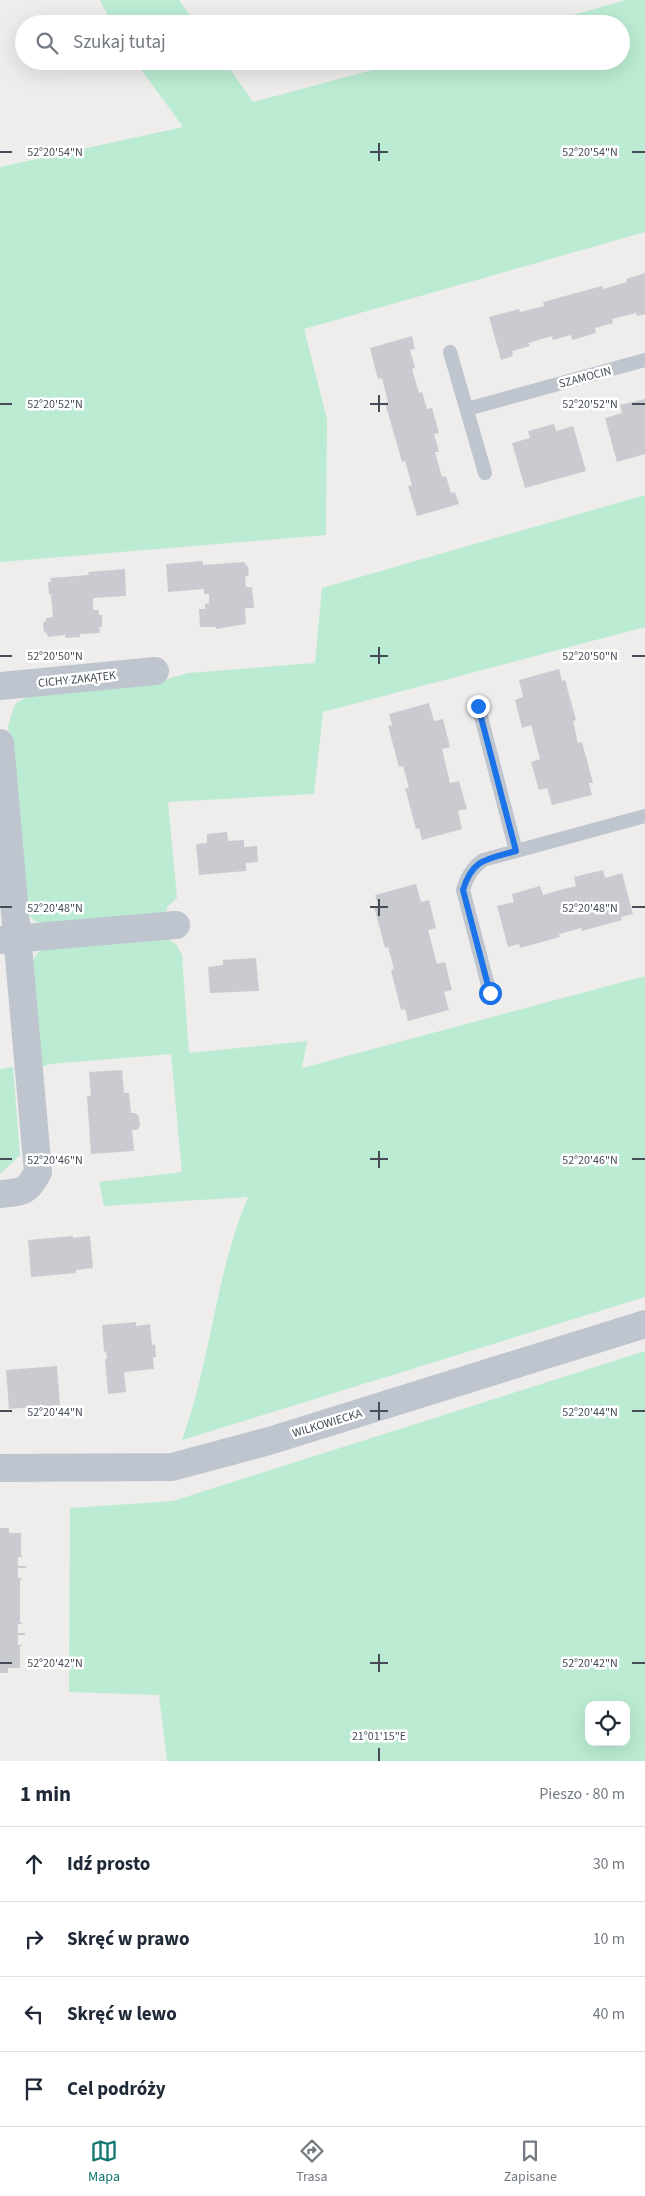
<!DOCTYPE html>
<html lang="pl">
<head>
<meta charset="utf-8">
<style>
	body { margin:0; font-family:"Source Sans 3",sans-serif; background:#f6f6f7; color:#1f2937 }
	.controls { position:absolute; right:15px; bottom:15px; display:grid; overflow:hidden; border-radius:10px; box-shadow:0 5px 20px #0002 }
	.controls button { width:45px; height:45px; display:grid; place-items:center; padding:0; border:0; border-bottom:1px solid #e0e1e3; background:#fff; color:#1f2937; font:25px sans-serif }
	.stop { position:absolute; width:15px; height:15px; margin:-11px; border:4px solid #1a73e8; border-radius:50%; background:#fff }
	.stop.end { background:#1a73e8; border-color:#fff; box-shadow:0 1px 5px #0008 }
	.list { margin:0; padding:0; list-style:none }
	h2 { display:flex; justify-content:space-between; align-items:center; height:65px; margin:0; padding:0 20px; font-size:21px }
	h2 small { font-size:16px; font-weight:400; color:#747a83 }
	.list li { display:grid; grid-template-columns:32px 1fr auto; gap:15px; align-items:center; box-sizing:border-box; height:75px; padding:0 20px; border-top:1px solid #e0e1e3 }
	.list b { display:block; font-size:19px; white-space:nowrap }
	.list em { font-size:16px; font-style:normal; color:#747a83 }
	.icon { flex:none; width:28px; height:28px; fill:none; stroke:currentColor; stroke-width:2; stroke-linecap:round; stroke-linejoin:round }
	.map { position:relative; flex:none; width:645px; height:1761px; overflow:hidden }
	.search { position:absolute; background:#fff; box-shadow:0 5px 20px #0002; left:15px; right:15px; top:15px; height:55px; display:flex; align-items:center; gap:12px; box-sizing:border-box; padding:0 18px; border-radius:28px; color:#747a83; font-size:19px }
	.sheet { height:365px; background:#fff }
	nav { display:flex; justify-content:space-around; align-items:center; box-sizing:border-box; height:70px; border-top:1px solid #e0e1e3; background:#fff; font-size:14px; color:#747a83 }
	nav a { display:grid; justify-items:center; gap:2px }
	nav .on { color:#0f766e }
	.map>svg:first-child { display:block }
	.green { fill:#bbecd3; fill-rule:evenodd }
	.building { fill:#cacbd1 }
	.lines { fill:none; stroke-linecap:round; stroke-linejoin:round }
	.lane { stroke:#bec5ce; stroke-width:14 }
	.street { stroke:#bec5ce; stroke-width:28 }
	.route { stroke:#1a73e8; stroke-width:6 }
	.ticks { fill:none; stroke:#464d59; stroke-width:2 }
	.labels { text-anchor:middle; stroke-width:5; stroke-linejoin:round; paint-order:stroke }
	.street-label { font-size:12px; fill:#464d59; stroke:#fff }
	.ticks-label { font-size:12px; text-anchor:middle; fill:#464d59; stroke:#fff; stroke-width:5; stroke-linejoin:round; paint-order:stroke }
</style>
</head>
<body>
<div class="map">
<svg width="645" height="1761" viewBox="0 0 645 1761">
	<rect width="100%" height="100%" fill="#efecec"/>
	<path class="green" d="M100,0h79l17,24h-84z
		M626,0h19v232l-341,97 23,90 -1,116 -326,27v-395l183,-40 -48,-66h89l29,41 153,-41h215v-37h-80z
		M645,495v132l-322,85 -9,82 -146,8 9,96 -10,9 -1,8 -109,9 -21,-2 -11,-11 -17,-185 7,-22 20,-12 129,-12 24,-7 127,-10 7,-75z
		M166,938l10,6 6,11 7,98 118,-12 -5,27 343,-92v321l-463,143c29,-79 33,-165 66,-243l-144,9 -5,-24 83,-10 -11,-118 -121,10 -8,3 -11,-101c3,-7 4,-13 11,-16 28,-13 92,-10 124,-12z
		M13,1067l7,88 -20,19v-105z
		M645,1351v410h-478l-8,-66 -90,-3 1,-184 103,-7zM589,1705h37v37h-37z"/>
	<path class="building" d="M645,273v41l-8,2 -1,-3 -24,6 1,4 -18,5 1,5 -24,7 -1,-5 -18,5 -1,-4 -24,7 2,3 -18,5 1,5 -12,4 -12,-43 30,-8 1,3 24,-6 -1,-4 59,-16 1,3 24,-7 -1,-3z
		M412,336l3,13 -5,1 5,18 -3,1 7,24 3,-1 5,17 5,-1 7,25 -5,1 5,18h-4l7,25 4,-1 5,17 4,-1 4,12 -42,12 -9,-30 4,-1 -7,-24 -3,1 -17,-59 3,-1 -6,-24 -4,1 -8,-31z
		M645,399v55l-28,8 -12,-44 17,-5 -2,-8z
		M554,424l2,7 17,-5 13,45 -61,17 -13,-45 18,-5 -2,-7z
		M203,561v4l41,-3 4,5 1,8 -4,2 1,10h6l2,21h-9l1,16 -30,5v-2h-16l-1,-18h6v-5l4,-1v-9h-5v-5l-36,3 -2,-28z
		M125,569l1,27 -33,2v12h6v5h3v12h-3l1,6 -20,1v3l-14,1 -1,-3 -17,2 -1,-4 -3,-1 -1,-9 3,-2v-3l7,-1 -2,-23h-2l-1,-12h3l-1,-4 39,-3 -1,-3z
		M559,669l3,12 3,-1 11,40 -3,1 5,22 4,-1 11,41h-4l3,12 -40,10 -5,-17 -8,2 -8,-28 9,-3 -9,-34 -9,3 -7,-28 8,-3 -4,-17z
		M429,703l5,18 9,-2 7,28 -8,2 8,34 9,-2 8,28 -9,2 4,18 -40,11 -3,-12 -3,1 -11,-41h4l-6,-22 -4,1 -11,-41 4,-1 -3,-11z
		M227,832l1,9 16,-1v7l13,-1 1,16 -12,1v8l-47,4 -3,-31 11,-1v-9z
		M603,870l2,8 17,-5 11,41 -12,3 1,3 -40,11 -1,-3 -22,6 1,3 -40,11 -1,-4 -11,3 -11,-41 17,-4 -2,-8 28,-8 3,9 17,-5 16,-4 -2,-9z
		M416,884l5,18 8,-2 7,28 -8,2 9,34 8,-2 7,28 -8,2 5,18 -41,11 -3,-12 -4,1 -10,-40 3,-1 -6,-22 -3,1 -11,-41 4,-1 -3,-11z
		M256,958l3,33 -49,2 -2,-26 15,-2v-5z
		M122,1070l2,23h5l2,20h4l4,3 1,10 -3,4h-5l2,21 -43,3 -4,-58h4l-2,-24z
		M73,1236v2l17,-2 3,32 -17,2v3l-45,4 -3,-37z
		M136,1322v4l14,-2 2,21 3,-1 1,13h-3l1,12 -30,3 2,20 -18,2 -3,-35h2l-1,-8 -2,1 -2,-27z
		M57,1366l3,39 -51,4 -3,-39z
		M0,1528h9v5h12v22l2,2h-5v9h8v2h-8v10h5l-3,2v42l3,2h-5v9h7v2h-7v10h5l-3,2v21h-12v5h-8z"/>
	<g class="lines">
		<path class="lane" d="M450,352l35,121
			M467,409l178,-49
			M478,705l38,146
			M490,993l-27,-103c4,-13 9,-22 20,-30l162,-44"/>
		<path class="street" d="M0,686l155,-15
			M0,743l38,429c-11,21 -16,20 -38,22
			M0,940l176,-15
			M0,1468l172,-1 97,-26 376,-117"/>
	</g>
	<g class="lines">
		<path class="route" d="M478,706l38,145c-29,8 -44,8 -53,39l27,103"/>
	</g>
	<path class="ticks" d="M379,143v18M0,152h12M370,152h18M632,152h13M379,395v17M0,404h12M370,404h18M632,404h13M379,647v17M0,656h12M370,656h18M632,656h13M379,899v17M0,907h12M370,907h18M632,907h13M379,1151v17M0,1159h12M370,1159h18M632,1159h13M379,1402v18M0,1411h12M370,1411h18M632,1411h13M379,1654v18M0,1663h12M370,1663h18M632,1663h13M379,1748v13"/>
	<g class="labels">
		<g class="street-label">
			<text transform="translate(585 377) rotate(-15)" y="4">SZAMOCIN</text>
			<text transform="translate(77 679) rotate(-6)" y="4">CICHY ZAKĄTEK</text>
			<text transform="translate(327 1423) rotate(-17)" y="4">WILKOWIECKA</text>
		</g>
	</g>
	<g class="ticks-label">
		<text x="55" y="156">52°20'54"N</text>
		<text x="590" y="156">52°20'54"N</text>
		<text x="55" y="408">52°20'52"N</text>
		<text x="590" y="408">52°20'52"N</text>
		<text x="55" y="660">52°20'50"N</text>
		<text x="590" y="660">52°20'50"N</text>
		<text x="55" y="912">52°20'48"N</text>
		<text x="590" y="912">52°20'48"N</text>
		<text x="55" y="1164">52°20'46"N</text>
		<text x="590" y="1164">52°20'46"N</text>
		<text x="55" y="1416">52°20'44"N</text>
		<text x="590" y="1416">52°20'44"N</text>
		<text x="55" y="1667">52°20'42"N</text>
		<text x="590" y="1667">52°20'42"N</text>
		<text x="379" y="1740">21°01'15"E</text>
	</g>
</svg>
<div class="controls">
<button><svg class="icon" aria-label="locate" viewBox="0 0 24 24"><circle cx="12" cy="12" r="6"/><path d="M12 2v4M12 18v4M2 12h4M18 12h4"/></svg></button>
</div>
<div class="stop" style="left:490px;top:993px"></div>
<div class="stop end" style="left:478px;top:706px"></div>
<div class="search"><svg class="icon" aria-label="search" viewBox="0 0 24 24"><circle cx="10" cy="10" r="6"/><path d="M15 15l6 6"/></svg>Szukaj tutaj</div>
</div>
<section class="sheet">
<h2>1 min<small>Pieszo · 80 m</small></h2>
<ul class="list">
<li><svg class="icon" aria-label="ahead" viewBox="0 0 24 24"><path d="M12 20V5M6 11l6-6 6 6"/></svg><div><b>Idź prosto</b></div><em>30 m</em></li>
<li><svg class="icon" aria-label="right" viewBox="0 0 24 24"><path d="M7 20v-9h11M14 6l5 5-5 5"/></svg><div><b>Skręć w prawo</b></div><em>10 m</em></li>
<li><svg class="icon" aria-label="left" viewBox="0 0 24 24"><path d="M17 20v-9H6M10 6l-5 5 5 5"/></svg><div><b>Skręć w lewo</b></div><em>40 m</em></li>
<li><svg class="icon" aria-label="arrive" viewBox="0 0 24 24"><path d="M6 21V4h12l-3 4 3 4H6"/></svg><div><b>Cel podróży</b></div></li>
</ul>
</section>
<nav>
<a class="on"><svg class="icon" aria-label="map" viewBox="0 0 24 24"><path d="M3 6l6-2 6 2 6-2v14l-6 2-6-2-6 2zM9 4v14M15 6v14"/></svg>Mapa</a>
<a><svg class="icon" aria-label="directions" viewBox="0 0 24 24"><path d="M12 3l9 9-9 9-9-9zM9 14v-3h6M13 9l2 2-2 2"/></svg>Trasa</a>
<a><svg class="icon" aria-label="saved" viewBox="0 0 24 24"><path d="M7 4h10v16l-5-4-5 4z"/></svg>Zapisane</a>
</nav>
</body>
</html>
